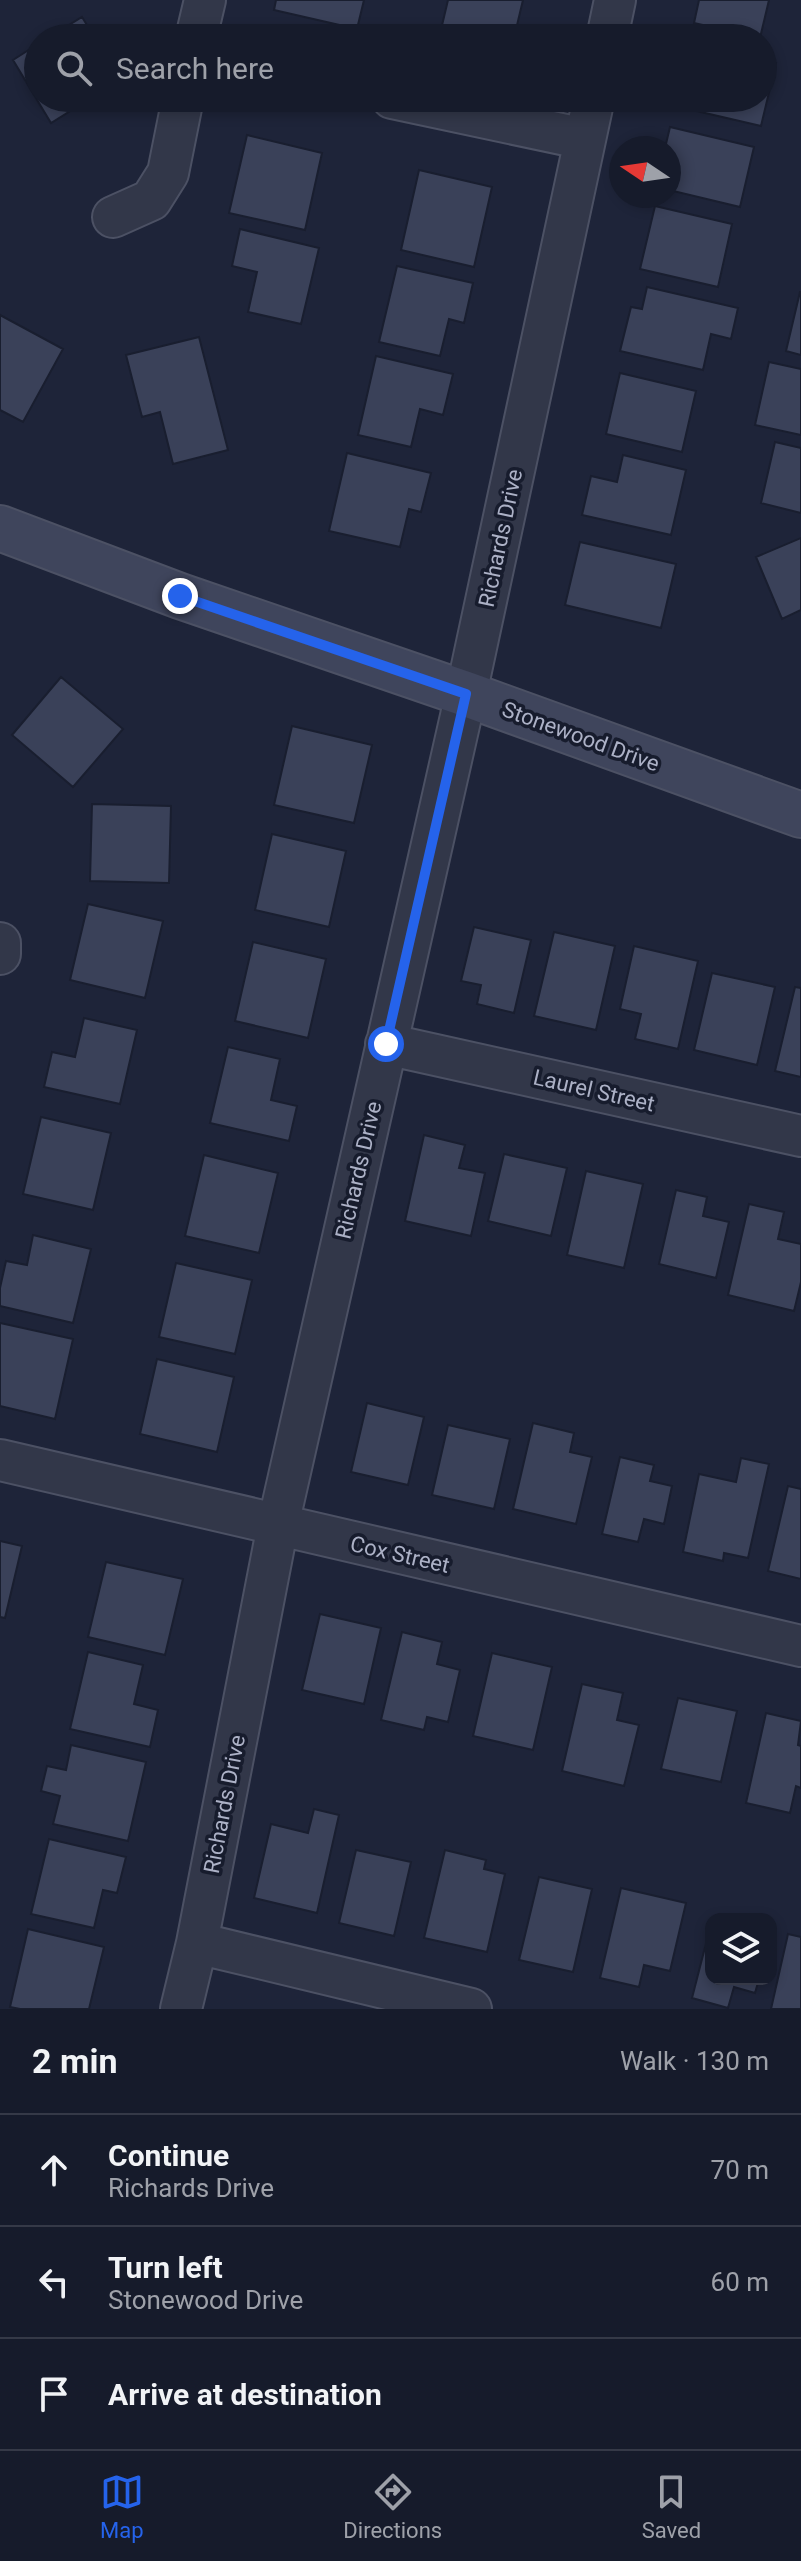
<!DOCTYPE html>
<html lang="en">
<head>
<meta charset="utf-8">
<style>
	body { margin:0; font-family:Roboto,sans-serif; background:#232837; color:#f1f3f6 }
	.controls { position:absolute; right:24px; bottom:24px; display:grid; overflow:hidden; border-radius:16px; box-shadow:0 4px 12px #0003 }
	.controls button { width:72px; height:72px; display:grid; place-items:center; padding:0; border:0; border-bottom:2px solid #353947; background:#161b2b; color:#f1f3f6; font:40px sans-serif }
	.compass { position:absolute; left:609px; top:136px; width:72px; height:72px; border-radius:50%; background:#161b2b; box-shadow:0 4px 12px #0003; rotate:283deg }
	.stop { position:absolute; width:24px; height:24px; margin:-18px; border:6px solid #2563eb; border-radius:50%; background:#fff }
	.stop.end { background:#2563eb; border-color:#fff; box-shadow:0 2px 8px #0008 }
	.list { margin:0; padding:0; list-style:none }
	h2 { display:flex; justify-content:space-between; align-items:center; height:104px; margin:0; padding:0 32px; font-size:34px }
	h2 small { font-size:26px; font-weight:400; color:#9ea1a9 }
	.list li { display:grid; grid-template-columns:52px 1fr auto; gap:24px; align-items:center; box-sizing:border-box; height:112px; padding:0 32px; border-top:2px solid #353947 }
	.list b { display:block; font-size:30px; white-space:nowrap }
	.list p { margin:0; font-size:26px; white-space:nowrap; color:#9ea1a9 }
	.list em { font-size:26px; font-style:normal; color:#9ea1a9 }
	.icon { flex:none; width:44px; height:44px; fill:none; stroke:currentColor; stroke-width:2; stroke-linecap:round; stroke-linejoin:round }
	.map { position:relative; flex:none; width:801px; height:2009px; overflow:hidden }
	.search { position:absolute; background:#161b2b; box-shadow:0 4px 12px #0003; left:24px; right:24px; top:24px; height:88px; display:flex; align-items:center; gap:20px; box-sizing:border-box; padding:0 28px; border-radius:44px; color:#9ea1a9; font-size:30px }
	.sheet { height:440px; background:#161b2b }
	nav { display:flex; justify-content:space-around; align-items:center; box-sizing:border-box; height:112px; border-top:2px solid #353947; background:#161b2b; font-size:22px; color:#9ea1a9 }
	nav a { display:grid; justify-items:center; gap:4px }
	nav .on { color:#2563eb }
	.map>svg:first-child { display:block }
	.building { fill:#3a4159; stroke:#191e2f; stroke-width:2 }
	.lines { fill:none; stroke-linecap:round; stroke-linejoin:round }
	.street-casing { stroke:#4c5164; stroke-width:44 }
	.secondary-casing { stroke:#4c5164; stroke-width:48 }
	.street { stroke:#323749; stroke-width:40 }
	.secondary { stroke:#3f455c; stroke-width:44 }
	.route { stroke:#2563eb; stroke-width:10 }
	.labels { text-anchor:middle; stroke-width:7; stroke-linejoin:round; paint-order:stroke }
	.street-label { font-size:22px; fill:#acb1c6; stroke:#171c2d }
</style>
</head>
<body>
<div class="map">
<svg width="801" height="2009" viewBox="0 0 801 2009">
	<rect width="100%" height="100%" fill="#1e2439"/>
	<path class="building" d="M276,0h88l-7,29 -83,-19z
		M448,0h75l-9,38h-75z
		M699,0h70l-9,38 -66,-15z
		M82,17l13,21h-47z
		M38,44v54h53l-40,25 -38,-63z
		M763,61l13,2 -15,63 -86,-20 2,-8h86z
		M670,127l84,20 -14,60 -71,-17v-42h-4z
		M247,135l75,18 -17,77 -76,-17z
		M419,170l73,17 -18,80 -73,-17z
		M655,206l77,18 -14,63 -78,-18z
		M240,229l79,19 -18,76 -53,-12 9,-40 -25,-6z
		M397,266l76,17 -9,40 -15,-4 -9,37 -61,-14z
		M647,287l91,21 -7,31 -20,-5 -8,36 -83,-19 11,-44 11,2z
		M800,292h1v63l-15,-4z
		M0,315l63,34 -40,73 -23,-12z
		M199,337l29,113 -55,14 -13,-52 -18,5 -16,-62z
		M376,356l77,18 -10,41 -23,-6 -9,38 -53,-12z
		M769,362l32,7v66l-46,-10z
		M620,373l76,18 -14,61 -76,-18z
		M775,442l26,6v65l-40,-10z
		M347,453l84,20 -10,39 -12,-3 -9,38 -71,-16z
		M623,455l63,15 -15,65 -89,-20 9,-39 26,6z
		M801,538v72l-19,9 -26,-62z
		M580,542l96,22 -15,64 -96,-23z
		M61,677l62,52 -50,58 -61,-52z
		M292,726l80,19 -18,78 -80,-18z
		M92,804l79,2 -2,77 -79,-2z
		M272,834l74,17 -17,76 -74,-17z
		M88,904l75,17 -18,77 -75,-18z
		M474,927l57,13 -17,73 -37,-9 4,-19 -20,-4z
		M554,932l61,14 -19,84 -62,-14z
		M253,942l73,17 -18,79 -73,-17z
		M634,946l64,15 -20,88 -43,-10 6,-25 -21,-5z
		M712,973l63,14 -18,78 -63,-15z
		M795,987l6,1v89l-26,-6z
		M84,1018l53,12 -17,74 -76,-17 8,-35 23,5z
		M228,1047l52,12 -9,41 26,6 -8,35 -79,-18z
		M41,1117l70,16 -18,77 -70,-16z
		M424,1135l41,10 -6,23 26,5 -14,63 -66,-15z
		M504,1154l63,14 -16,68 -63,-15z
		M204,1155l74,18 -19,80 -74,-17z
		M586,1171l57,13 -19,84 -57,-13z
		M676,1190l31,7 -4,19 26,6 -13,56 -57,-14z
		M749,1204l35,8 -6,27 23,5v38l-7,29 -66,-16z
		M33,1235l58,14 -18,74 -73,-17v-18l6,-27 21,4z
		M176,1263l76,17 -17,74 -76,-17z
		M0,1323l73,16 -18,80 -55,-13z
		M157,1359l77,18 -17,75 -77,-18z
		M367,1403l57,14 -16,68 -57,-13z
		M533,1423l41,10 -4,19 22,5 -16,67 -63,-15z
		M448,1425l62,14 -16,70 -62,-14z
		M620,1457l34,8 -4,16 22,5 -8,38 -20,-5 -6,23 -36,-8z
		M741,1458l28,6 -21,94 -24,-5 -1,8 -40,-9 16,-78 37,8z
		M788,1486l13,3v90l-33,-8z
		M0,1541l22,5 -17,72 -5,-1z
		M106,1562l77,17 -18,76 -77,-18z
		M320,1614l61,14 -17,76 -62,-14z
		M402,1632l40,10 -5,22 23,6 -12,52 -21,-5 -3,13 -43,-10z
		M88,1652l55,13 -9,39 24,6 -8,37 -80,-18z
		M492,1653l60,14 -19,83 -60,-14z
		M582,1684l41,9 -6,27 22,5 -15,61 -62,-15z
		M678,1698l59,13 -16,71 -60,-13z
		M766,1713l35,8 -3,24 3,1v42l-5,-2 -6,27 -44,-10z
		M71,1745l75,17 -18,79 -75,-17 7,-28 -19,-5 6,-25 19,4z
		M314,1809l25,6 -22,98 -63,-15 17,-74 37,9z
		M49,1839l77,18 -9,36 -14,-3 -9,38 -63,-14z
		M356,1850l55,12 -17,74 -55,-13z
		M445,1850l41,10 -2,9 21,5 -18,78 -63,-14z
		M539,1877l53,12 -19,83 -54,-12z
		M621,1888l65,15 -16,68 -26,-6 -5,22 -39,-9z
		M711,1924v55h48l-4,14 -21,-6 -6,21 -36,-10z
		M28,1929l76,18 -15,62h-69l-10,-2z
		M788,1934l13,3v72h-30z"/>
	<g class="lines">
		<defs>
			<path id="street" d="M196,38l9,-38
				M607,38l8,-38
				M392,98l193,41
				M113,217l38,-17 17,-27 15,-75
				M0,943v11
				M386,1044l415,92
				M0,1460l801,186
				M197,1943l274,66
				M181,2009l16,-66 81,-418 188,-831 128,-596"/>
			<path id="secondary" d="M0,528l180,68 286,98 335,121"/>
		</defs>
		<use href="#street" class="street-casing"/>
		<use href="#secondary" class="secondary-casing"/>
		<use href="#street" class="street"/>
		<use href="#secondary" class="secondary"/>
	</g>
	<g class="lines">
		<path class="route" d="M180,596l286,98 -80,350"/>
	</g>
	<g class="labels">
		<g class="street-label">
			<text transform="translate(500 538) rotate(-78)" y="8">Richards Drive</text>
			<text transform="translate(581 736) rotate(20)" y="8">Stonewood Drive</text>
			<text transform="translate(594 1090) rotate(13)" y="8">Laurel Street</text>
			<text transform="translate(358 1170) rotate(-77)" y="8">Richards Drive</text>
			<text transform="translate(400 1554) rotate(13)" y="8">Cox Street</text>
			<text transform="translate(224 1804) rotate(-79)" y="8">Richards Drive</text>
		</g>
	</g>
</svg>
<div class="controls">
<button><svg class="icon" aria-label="layers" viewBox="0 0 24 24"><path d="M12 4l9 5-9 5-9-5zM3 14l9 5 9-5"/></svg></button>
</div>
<svg class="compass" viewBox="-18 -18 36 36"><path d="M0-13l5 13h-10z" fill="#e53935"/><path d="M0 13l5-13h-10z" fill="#9ea1a9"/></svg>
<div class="stop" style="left:386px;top:1044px"></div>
<div class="stop end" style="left:180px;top:596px"></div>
<div class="search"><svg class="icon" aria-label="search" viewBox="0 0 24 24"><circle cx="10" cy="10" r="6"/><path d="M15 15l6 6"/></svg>Search here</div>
</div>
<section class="sheet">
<h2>2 min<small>Walk · 130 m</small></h2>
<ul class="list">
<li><svg class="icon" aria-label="ahead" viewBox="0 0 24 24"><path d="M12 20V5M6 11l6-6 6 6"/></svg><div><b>Continue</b><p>Richards Drive</p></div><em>70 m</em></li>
<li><svg class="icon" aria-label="left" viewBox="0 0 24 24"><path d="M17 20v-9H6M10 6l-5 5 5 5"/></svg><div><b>Turn left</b><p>Stonewood Drive</p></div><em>60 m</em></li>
<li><svg class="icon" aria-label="arrive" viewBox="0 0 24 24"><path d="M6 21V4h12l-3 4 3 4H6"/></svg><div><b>Arrive at destination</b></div></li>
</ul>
</section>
<nav>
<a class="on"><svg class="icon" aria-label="map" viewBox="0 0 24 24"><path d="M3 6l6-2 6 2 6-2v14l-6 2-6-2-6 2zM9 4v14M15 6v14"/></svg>Map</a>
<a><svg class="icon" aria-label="directions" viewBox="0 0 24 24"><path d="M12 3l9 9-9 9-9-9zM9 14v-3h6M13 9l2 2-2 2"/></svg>Directions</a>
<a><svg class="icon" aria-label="saved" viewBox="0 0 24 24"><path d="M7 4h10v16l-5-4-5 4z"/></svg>Saved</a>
</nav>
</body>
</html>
